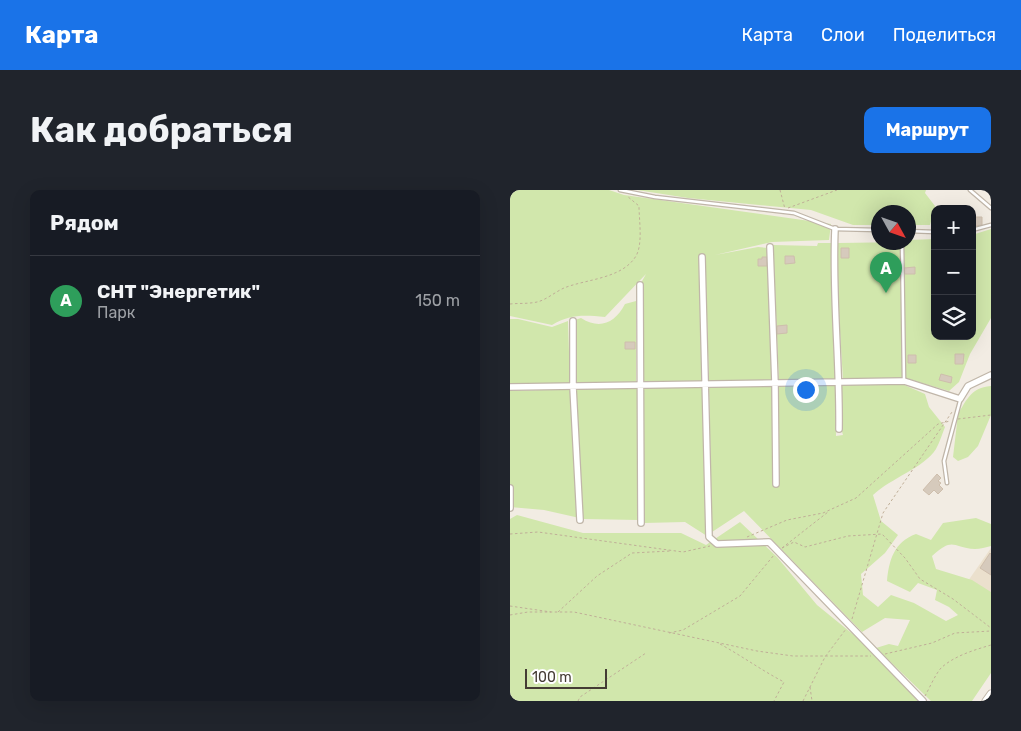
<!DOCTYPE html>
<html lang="ru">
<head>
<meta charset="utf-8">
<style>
	body { margin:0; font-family:Rubik,sans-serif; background:#20242c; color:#f1f3f6 }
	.controls { position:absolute; right:15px; top:15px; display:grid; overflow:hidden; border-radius:10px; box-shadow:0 5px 20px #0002 }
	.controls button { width:45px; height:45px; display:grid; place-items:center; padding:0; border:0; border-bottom:1px solid #363941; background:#171b24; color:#f1f3f6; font:25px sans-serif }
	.compass { position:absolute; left:361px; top:15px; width:45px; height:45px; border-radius:50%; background:#171b24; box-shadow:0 5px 20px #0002; rotate:130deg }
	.scale { position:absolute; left:15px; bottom:12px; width:82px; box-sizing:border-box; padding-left:5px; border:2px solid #443c34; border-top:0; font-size:14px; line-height:18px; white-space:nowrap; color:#443c34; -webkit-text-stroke:4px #fff; paint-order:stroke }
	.you { position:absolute; left:295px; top:199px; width:18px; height:18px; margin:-12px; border:4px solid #fff; border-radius:50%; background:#1a73e8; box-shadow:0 0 0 8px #1a73e833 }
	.badge { display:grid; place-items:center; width:32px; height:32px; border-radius:50%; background:#1a73e8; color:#fff; font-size:16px; font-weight:700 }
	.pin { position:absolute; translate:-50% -41px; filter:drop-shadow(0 1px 2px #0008) }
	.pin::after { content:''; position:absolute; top:26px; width:18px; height:15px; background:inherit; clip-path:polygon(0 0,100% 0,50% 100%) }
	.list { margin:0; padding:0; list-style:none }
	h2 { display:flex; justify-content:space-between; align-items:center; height:65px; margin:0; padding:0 20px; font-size:21px }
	h2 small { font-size:16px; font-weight:400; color:#9ea1a6 }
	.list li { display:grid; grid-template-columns:32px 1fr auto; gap:15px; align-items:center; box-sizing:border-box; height:90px; padding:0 20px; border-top:1px solid #363941 }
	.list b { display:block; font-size:19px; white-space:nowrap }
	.list p { margin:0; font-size:16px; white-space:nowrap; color:#9ea1a6 }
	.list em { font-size:16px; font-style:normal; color:#9ea1a6 }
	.icon { flex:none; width:28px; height:28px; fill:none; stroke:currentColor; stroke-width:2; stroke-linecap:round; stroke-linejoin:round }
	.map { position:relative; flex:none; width:481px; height:511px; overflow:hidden; border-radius:10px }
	header { display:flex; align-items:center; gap:30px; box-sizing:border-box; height:70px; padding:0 25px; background:#1a73e8; color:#fff }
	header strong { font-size:24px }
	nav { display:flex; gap:28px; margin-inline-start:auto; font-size:18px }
	.intro { display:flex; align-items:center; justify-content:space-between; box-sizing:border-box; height:120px; padding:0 30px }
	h1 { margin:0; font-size:35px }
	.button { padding:12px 22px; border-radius:10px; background:#1a73e8; color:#fff; font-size:18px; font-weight:700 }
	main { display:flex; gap:30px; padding:0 30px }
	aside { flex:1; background:#171b24; border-radius:10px; box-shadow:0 5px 20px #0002 }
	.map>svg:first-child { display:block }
	.education { fill:#ebe0cd }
	.green { fill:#d1e7ac }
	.building { fill:#d6cabc; stroke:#cebeac }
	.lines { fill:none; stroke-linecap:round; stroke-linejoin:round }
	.service-casing { stroke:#c0b6a9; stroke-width:5 }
	.minor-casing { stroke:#c0b6a9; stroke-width:8 }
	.tertiary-casing { stroke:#c0b6a9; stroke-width:9 }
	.path { stroke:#bfae97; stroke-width:1; stroke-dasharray:2.5 2.5; stroke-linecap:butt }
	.service { stroke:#fff; stroke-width:2.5 }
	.minor { stroke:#fff; stroke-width:5.5 }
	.tertiary { stroke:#fff; stroke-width:7 }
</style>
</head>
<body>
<header>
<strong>Карта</strong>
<nav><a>Карта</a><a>Слои</a><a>Поделиться</a></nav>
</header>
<div class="intro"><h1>Как добраться</h1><a class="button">Маршрут</a></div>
<main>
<aside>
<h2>Рядом<small></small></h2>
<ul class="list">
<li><span class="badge" style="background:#2e9e5b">A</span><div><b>СНТ &quot;Энергетик&quot;</b><p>Парк</p></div><em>150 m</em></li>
</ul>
</aside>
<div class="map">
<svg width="481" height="511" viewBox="0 0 481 511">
	<rect width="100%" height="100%" fill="#f2ece3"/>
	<path class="education" d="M481,358v49l-23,-16z"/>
	<path class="green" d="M0,0h99l15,5 207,29 -2,16 -57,2 -57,13 43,-8 10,1 5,133h-64l-4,-124h-2l1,124 -62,1 -1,-99 5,-9 -41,43c-21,-2 -35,-3 -53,8l-42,-9z
		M127,0h289l-1,3 10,13 -5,19h-21l-1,-13h-30v13h-25l-42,-15 -123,-12z
		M481,39v89l-21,36 -11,28 -10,9 -44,-13 -62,1 -7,-110 2,-26 70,-1 1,-2 26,-1v97h37v-101z
		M308,53h15l4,137 -58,1 -6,-136 44,1z
		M126,111v81l-61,2v-64l6,-2c19,12 34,5 44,-14z
		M0,129h8l34,8 16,-6 2,62 -60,2z
		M332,194h60l23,10 4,13 16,20c-3,7 -5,15 -9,22 -12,19 -45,29 -63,46l8,26 17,14 -13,18 -24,21 2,21 15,12 13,-12 23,8 32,18 12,-6 -9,-8 -14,-7 2,-10 -19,-7 -8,9 -23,-11c2,-21 7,-39 29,-47l15,6 12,-17 33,-5 15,6v22c-5,1 -11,3 -16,3 -23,-1 -21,-13 -43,7l4,13 36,11 19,12v81l-19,28h-41l-55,-53 13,-4 9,2 12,-26 -25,-2 -23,14 -118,-121 -32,21 -3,-146 64,-1v100l3,-1v-97l2,-2h59l-1,51 7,-1 -2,-7z
		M195,195l2,151 -22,-14 -41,1 -6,-3 -54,-1 -40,-9 -34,-3v-116z
		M481,196v29l-13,31 -10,11 -10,4 -5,-4 4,-34 -2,-4c11,-17 14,-31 36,-33z
		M7,325l66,18h98l25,12 34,-23 37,35 40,48 48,39 53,57h-408v-182z"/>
	<path class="building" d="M464,27h8v8l-7,1z
		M331,58h8v10h-8z
		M275,66h9l1,7 -10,1z
		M252,67h5v9h-9v-7h4z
		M405,77v7h-11v-6z
		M277,135v8l-10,1v-8z
		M115,152h10v7h-10z
		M445,164h9l-1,10h-8z
		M398,165h8v8h-8z
		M431,184l11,3 -1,6 -12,-3z
		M427,284l4,4 -3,3 3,2 -2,2 4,4 -5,5 -4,-4 -5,5 -6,-5z
		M480,363l1,1v21l-11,-7z"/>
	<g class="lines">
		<defs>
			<path id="service" d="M110,0l35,7 139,16 41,16 43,1
				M460,0l21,18
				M462,40l19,-5
				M398,41l27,1
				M392,52l2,139
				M437,293l-3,-22 16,-60"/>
			<path id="minor" d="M325,39c-3,67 5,134 4,200
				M260,57l5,136 1,101
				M192,67l7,280 8,7 52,-2 154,159
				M130,95l1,238
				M63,131v66l7,133
				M0,197l394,-6 56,18 8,-13 23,-11
				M0,298v20"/>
			<path id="tertiary" d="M476,511l5,-7"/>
		</defs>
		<use href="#service" class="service-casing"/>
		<use href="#minor" class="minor-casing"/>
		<use href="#tertiary" class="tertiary-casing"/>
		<path class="path" d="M270,0l5,19
			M278,18l49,-18
			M0,114c9,-1 18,0 27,-2 9,-2 18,-10 27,-14 22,-9 58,-9 72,-32 7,-12 3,-36 3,-50l-12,-10
			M448,229l33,-4
			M0,344l28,-2 145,20 27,-6
			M237,347l40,-17 36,-7 33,-15 82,-74 12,-3
			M272,358l12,-6 11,5 43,-11 34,-2 23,24 15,21 33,20 38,29
			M272,358l46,-36
			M0,416l41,6
			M48,422l39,-36 35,-23 38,-2
			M0,425l18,-3h46l183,39 36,5h78
			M342,429l31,-106 69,-101
			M159,443l14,-3 57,-34 34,-41
			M210,454c22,12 41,26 64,38l-10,19
			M375,464l47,-11 23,-10 36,-2
			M300,497l2,14
			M415,506c5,-9 10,-21 16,-28 13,-12 33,-18 50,-23
			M68,511l2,-4 66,-44
			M293,511l22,-44 21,-28"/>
		<use href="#service" class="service"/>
		<use href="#minor" class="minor"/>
		<use href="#tertiary" class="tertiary"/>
	</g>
</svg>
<div class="controls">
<button>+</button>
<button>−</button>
<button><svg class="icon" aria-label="layers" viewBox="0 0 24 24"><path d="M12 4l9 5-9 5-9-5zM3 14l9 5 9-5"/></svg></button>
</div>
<svg class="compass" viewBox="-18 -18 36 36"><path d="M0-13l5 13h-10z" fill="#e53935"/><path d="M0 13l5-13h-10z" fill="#9ea1a6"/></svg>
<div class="scale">100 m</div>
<div class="you"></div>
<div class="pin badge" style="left:376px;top:103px;background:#2e9e5b">A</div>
</div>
</main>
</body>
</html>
